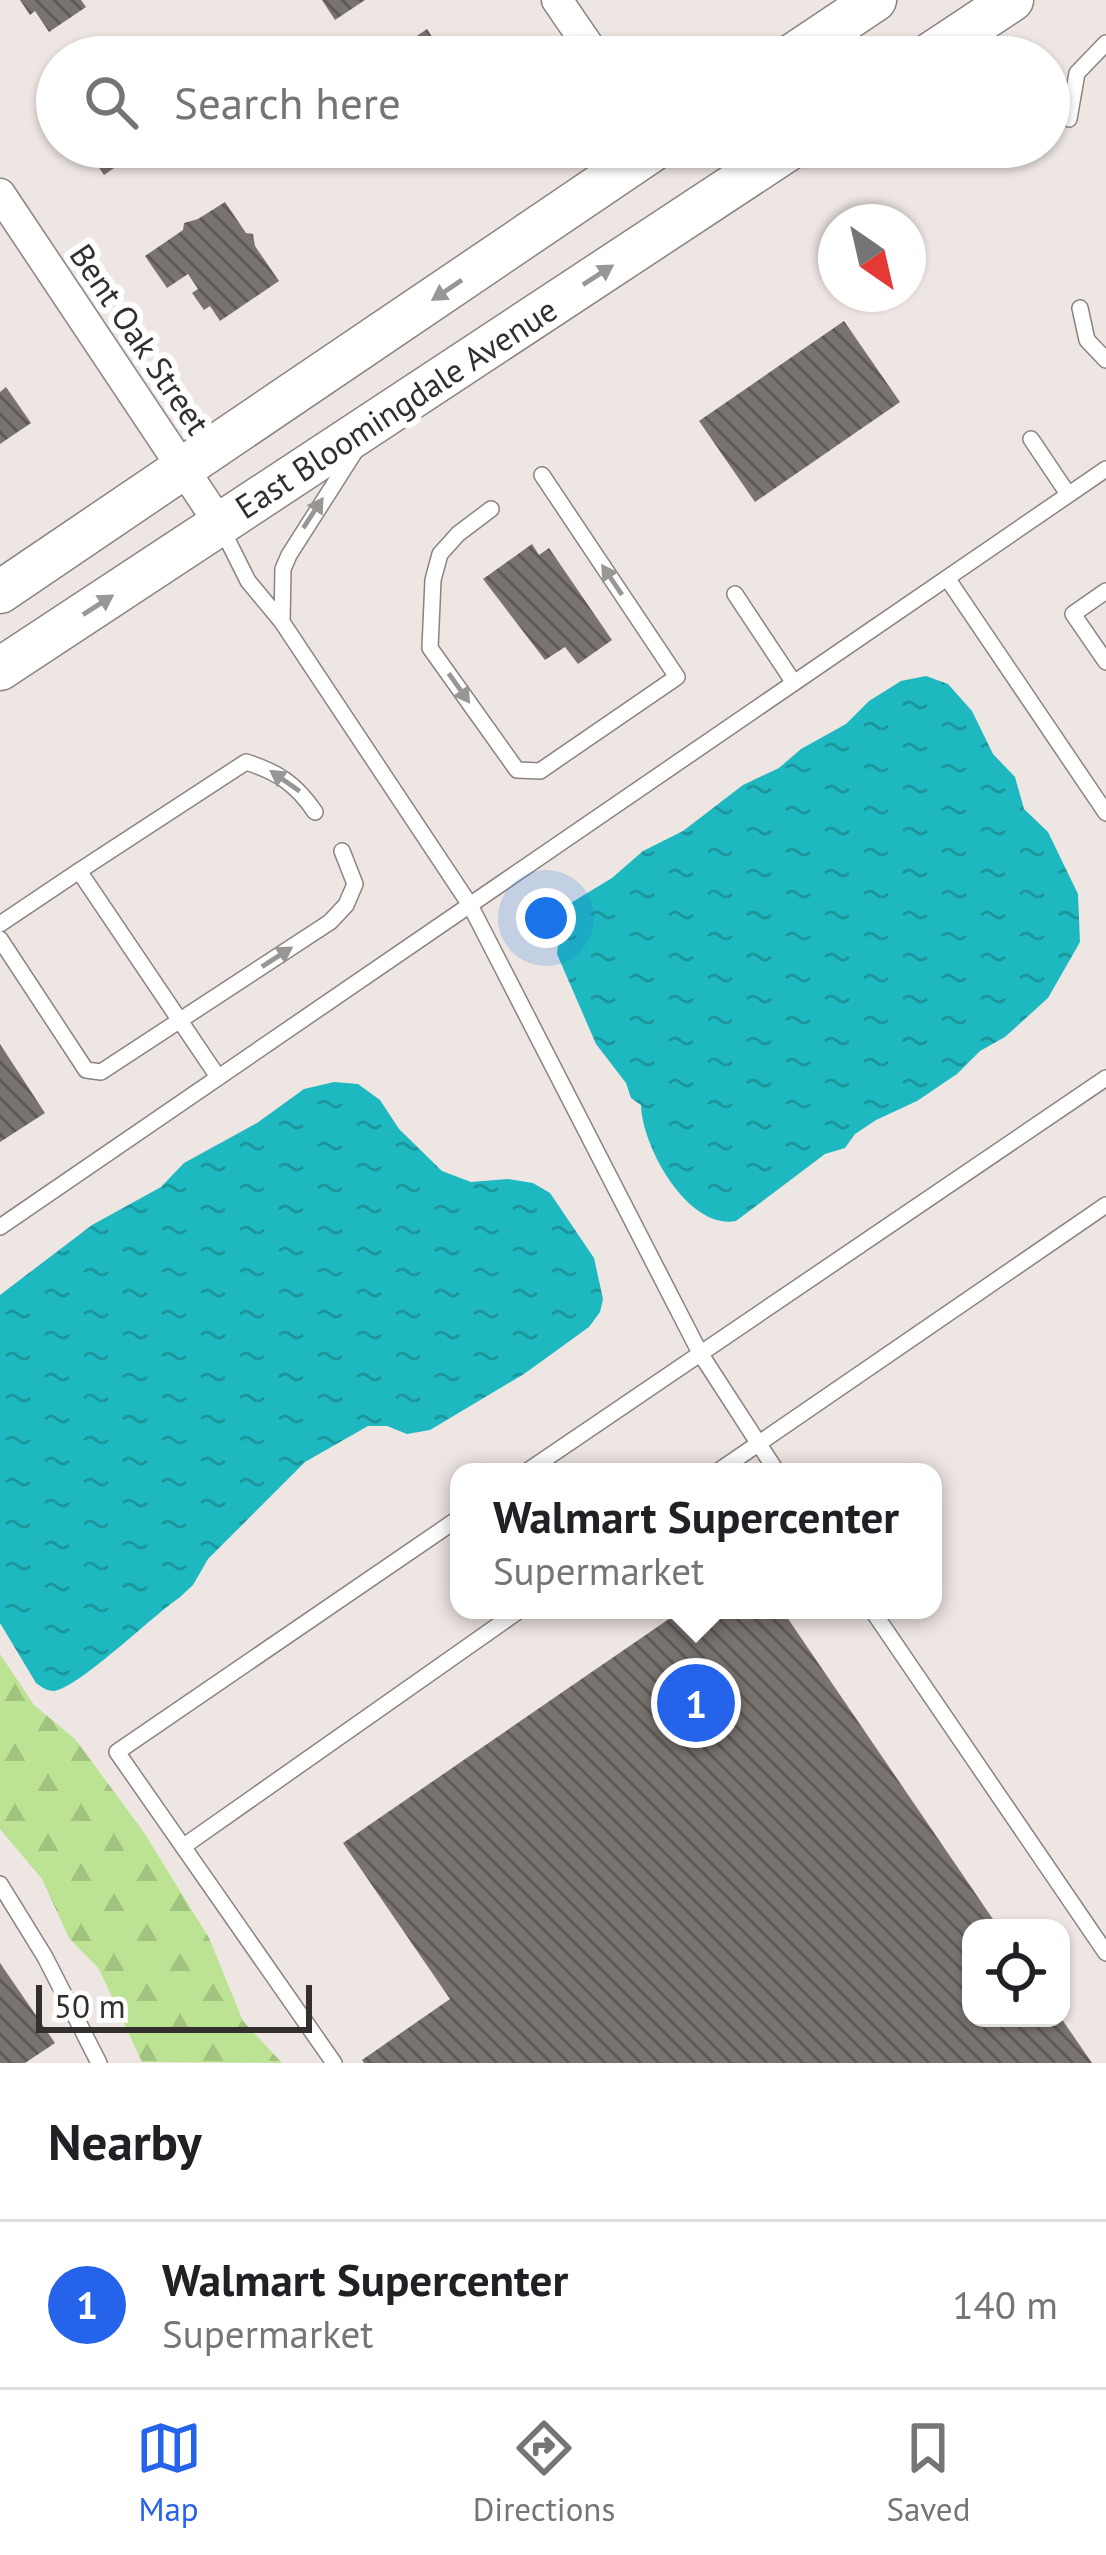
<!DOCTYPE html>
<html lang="en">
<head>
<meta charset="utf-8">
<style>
	body { margin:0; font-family:"PT Sans",sans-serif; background:#f6f6f6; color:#202124 }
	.controls { position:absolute; right:36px; bottom:36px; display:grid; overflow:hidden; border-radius:24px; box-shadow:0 3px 9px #0004 }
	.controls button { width:108px; height:108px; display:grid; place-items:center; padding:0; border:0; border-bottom:3px solid #e0e0e0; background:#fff; color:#202124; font:60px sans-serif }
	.compass { position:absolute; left:818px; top:204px; width:108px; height:108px; border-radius:50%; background:#fff; box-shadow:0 3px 9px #0004; rotate:146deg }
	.scale { position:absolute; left:36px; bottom:30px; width:276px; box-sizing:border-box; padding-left:12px; border:6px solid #322f2e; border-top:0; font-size:33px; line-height:42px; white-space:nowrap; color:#322f2e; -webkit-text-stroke:9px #fff; paint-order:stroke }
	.you { position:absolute; left:546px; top:918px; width:42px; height:42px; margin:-30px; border:9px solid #fff; border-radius:50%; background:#1a73e8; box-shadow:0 0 0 18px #1a73e833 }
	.badge { display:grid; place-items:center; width:78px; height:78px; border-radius:50%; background:#2563eb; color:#fff; font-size:39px; font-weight:700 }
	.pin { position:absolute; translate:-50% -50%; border:6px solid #fff; box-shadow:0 3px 12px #0006 }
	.popup { position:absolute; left:450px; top:1463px; width:492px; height:156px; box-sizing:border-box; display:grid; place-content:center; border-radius:24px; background:#fff; filter:drop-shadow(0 3px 9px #0005); font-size:39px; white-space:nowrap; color:#757577 }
	.popup b { font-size:45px; color:#202124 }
	.popup::after { content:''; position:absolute; left:50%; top:100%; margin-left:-24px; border:24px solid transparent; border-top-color:#fff }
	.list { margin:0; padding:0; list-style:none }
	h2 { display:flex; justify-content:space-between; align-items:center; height:156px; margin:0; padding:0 48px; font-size:51px }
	h2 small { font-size:39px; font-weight:400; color:#757577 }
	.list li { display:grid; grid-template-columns:78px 1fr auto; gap:36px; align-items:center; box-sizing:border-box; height:168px; padding:0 48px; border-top:3px solid #e0e0e0 }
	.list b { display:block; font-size:45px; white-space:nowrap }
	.list p { margin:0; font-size:39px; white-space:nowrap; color:#757577 }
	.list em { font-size:39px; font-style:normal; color:#757577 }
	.icon { flex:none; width:66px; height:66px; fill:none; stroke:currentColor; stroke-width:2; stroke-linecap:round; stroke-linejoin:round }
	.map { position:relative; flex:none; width:1106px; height:2063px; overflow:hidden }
	.search { position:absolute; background:#fff; box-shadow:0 3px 9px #0004; left:36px; right:36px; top:36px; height:132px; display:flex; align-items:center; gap:30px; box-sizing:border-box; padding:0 42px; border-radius:66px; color:#757577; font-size:45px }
	.sheet { height:324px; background:#fff }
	nav { display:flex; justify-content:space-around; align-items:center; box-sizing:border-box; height:168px; border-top:3px solid #e0e0e0; background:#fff; font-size:33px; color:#757577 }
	nav a { display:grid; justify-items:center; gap:6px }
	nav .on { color:#2563eb }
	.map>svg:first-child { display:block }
	.forest { fill:url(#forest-firs) }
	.water { fill:url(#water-ripples) }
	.building { fill:url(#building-back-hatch) }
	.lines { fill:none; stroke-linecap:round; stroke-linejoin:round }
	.lane-casing { stroke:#8a8380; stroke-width:18 }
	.street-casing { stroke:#8a8380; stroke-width:33 }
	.secondary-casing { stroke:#8a8380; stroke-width:45 }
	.lane { stroke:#fff; stroke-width:15 }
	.street { stroke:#fff; stroke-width:30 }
	.secondary { stroke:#fff; stroke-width:42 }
	.oneway { fill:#989796 }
	.labels { text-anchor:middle; stroke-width:12; stroke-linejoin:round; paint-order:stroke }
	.street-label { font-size:33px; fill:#322f2e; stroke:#fff }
</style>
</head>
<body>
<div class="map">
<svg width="1106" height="2063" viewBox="0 0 1106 2063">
	<defs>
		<pattern id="forest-firs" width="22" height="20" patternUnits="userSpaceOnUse" patternTransform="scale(3)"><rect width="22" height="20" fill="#bbe393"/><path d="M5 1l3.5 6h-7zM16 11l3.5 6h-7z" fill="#a1c37f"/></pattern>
		<pattern id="water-ripples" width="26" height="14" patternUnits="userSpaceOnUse" patternTransform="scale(3)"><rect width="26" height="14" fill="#1eb8c0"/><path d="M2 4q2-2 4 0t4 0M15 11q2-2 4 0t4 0" fill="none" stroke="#1b969c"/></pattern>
		<pattern id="building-back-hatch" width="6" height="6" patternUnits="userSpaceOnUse" patternTransform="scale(3)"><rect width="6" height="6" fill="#7a7470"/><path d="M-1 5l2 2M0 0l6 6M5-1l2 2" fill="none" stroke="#5f5a58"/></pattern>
	</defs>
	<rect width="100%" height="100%" fill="#eee6e3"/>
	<path class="forest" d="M0,1654l34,51 41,34 68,92 66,107 34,83 39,42 -140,-1 -43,-93 -30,-31 -27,-59 -42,-50z"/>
	<path class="water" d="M926,676l22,8 24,27 21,43 22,23 9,32 24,23 30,62 2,48 -32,56 -43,39 -25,14 -23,23 -40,27 -41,19 -21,14 -10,14 -20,6 -89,67c-48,9 -94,-74 -95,-116l-10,-7 -5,-15 -30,-39 -39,-90 3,-29 9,-21 43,-26 31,-27 40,-20 60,-46 36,-17 22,-19 45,-25 23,-23 32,-20z
		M334,1082l24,2 22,16 19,29 43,42 29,11 37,-3 25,4 17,10 44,65 9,41 -3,13 -11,15 -65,47 -94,56 -23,4 -20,-8h-19l-63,36 -97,97 -15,26 -14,13c-27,18 -99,89 -125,93 -8,0 -12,-4 -18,-8l-36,-60v-328l92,-70 69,-38 23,-24 73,-40 47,-34z"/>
	<path class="building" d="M20,0h61l5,7 -37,25 -14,-21 -5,4z
		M322,0h43l-30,20z
		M427,29l18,28h-59z
		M128,36l14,21h-45z
		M85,147h45l4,7 -30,21z
		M225,202l21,31 7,1 2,12 24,35 -59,40 -10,-15 -6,4 -12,-17 6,-4 -10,-15 -21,14 -22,-32 38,-26 1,-7 14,-4z
		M844,321l56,81 -145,100 -56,-81z
		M6,387l25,36 -31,21v-52z
		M532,544l7,11 10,-7 63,92 -34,24 -13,-17 -20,13 -62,-81z
		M0,1044l45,69 -45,29z
		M682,1610h100l217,318h-28v90h90l31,45h-728l-2,-3 88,-61 -107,-156z
		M0,1963l55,80 -30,20h-25z"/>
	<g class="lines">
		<defs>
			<path id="lane" d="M1069,119l8,-46 29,-30
				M1080,308l7,32 19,20
				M1031,439l37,55
				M491,509l-33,25 -18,20 -7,26 -3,68 87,122 23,1 137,-94 -135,-202
				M220,525l28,56 34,41 188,283 230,448 77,119
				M947,578l159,235
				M1106,591l-33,23 33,48
				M735,594l59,89
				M282,622l1,-53 6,-14 65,-102
				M0,924l79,-53
				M0,939l86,131 15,2 229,-150 16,-17 9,-21 -13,-33
				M218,1077l-139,-206 167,-109c32,10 50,22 69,50
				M0,1227l1106,-758
				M526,1472l580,-394
				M717,1472l389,-267
				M872,1610l234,343
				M184,1846l336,-236
				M0,1884l45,73 54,106
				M334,2063l-217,-311 342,-234"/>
			<path id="street" d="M557,0l39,57
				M0,194l220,330"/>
			<path id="secondary" d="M790,57l85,-57
				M926,57l86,-57
				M0,592l657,-445
				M0,669l792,-522"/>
		</defs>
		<use href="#lane" class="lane-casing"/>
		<use href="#street" class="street-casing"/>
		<use href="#secondary" class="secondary-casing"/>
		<use href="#lane" class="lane"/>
		<use href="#street" class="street"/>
		<use href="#secondary" class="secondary"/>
	</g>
	<defs><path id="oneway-solid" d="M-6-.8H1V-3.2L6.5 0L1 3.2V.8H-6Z" transform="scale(3)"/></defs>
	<g class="oneway">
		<use href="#oneway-solid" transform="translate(598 275) rotate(-33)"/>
		<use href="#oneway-solid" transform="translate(447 290) rotate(146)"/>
		<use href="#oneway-solid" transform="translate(313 513) rotate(-57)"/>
		<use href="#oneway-solid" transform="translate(612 580) rotate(-124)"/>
		<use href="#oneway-solid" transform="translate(98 605) rotate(-33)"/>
		<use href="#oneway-solid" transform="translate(459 688) rotate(55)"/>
		<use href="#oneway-solid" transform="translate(285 781) rotate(-145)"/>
		<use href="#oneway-solid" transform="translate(277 957) rotate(-33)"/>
	</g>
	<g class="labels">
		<g class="street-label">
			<text transform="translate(140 339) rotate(56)" y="12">Bent Oak Street</text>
			<text transform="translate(396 408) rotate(-33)" y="12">East Bloomingdale Avenue</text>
		</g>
	</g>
</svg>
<div class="controls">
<button><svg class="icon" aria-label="locate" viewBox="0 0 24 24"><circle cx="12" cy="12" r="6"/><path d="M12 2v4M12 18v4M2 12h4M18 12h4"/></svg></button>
</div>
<svg class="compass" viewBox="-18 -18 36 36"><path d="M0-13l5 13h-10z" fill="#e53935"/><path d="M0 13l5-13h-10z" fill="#757577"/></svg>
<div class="scale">50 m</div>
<div class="you"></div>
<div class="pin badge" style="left:696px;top:1703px">1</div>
<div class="popup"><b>Walmart Supercenter</b>Supermarket</div>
<div class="search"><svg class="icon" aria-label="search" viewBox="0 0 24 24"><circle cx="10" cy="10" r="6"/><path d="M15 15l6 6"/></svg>Search here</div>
</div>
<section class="sheet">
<h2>Nearby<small></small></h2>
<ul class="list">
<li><span class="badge">1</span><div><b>Walmart Supercenter</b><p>Supermarket</p></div><em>140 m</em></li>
</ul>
</section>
<nav>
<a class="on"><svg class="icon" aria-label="map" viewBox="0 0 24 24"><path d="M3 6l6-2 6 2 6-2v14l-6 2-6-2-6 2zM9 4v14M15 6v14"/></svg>Map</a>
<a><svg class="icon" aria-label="directions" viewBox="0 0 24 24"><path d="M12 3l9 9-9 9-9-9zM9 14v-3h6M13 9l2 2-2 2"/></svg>Directions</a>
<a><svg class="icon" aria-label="saved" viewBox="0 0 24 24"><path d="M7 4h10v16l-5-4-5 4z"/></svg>Saved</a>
</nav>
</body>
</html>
